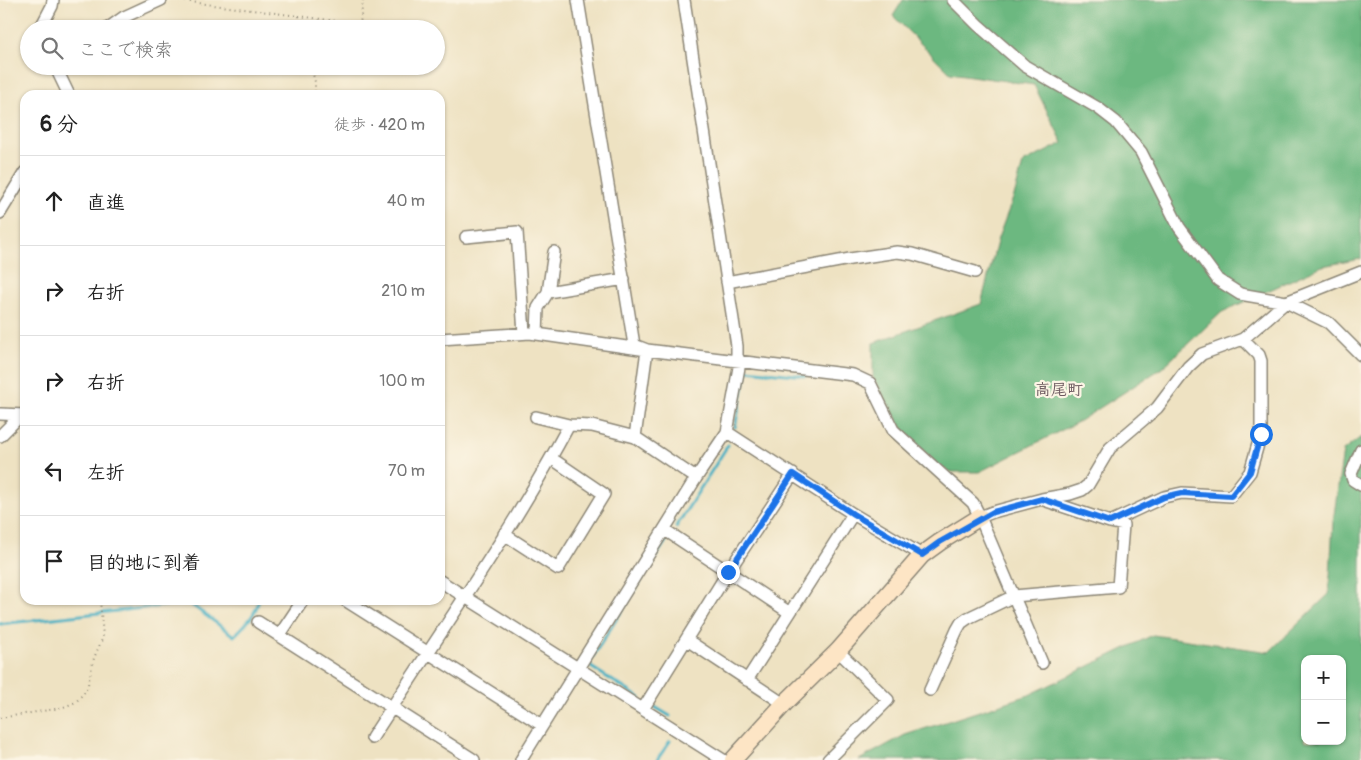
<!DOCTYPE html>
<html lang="ja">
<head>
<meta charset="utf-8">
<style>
	body { margin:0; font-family:Pangolin,"Klee One",sans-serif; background:#f2f2f2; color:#222 }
	.controls { position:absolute; right:15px; bottom:15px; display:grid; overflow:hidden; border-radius:10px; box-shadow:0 1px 4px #0004 }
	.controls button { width:45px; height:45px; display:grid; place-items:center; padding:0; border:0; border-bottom:1px solid #e0e0e0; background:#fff; color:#222; font:25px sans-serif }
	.stop { position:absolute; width:15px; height:15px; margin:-11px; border:4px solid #1a73e8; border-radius:50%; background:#fff }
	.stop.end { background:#1a73e8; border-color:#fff; box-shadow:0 1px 5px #0008 }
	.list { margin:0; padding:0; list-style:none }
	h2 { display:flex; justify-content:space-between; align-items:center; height:65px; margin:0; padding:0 20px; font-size:21px }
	h2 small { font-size:16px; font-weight:400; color:#767676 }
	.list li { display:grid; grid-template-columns:32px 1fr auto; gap:15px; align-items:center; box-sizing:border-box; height:90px; padding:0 20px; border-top:1px solid #e0e0e0 }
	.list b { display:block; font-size:19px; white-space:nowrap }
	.list em { font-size:16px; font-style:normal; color:#767676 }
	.icon { flex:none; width:28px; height:28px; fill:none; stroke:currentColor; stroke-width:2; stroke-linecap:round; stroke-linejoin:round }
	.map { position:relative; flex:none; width:1361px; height:760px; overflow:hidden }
	.search { position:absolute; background:#fff; box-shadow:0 1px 4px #0004; left:20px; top:20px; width:425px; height:55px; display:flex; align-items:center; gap:12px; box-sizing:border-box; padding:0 18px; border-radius:28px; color:#767676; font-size:19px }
	.panel { position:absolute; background:#fff; box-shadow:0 1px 4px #0004; left:20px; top:90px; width:425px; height:515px; border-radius:15px }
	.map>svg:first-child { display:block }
	.forest { fill:#6cb880; stroke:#4c7256; fill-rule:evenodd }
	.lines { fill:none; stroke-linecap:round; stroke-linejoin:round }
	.stream { stroke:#45b0c3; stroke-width:3 }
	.street-casing { stroke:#8c8676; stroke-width:14 }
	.secondary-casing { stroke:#8c8676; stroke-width:19 }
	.path { stroke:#8c8676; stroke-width:2; stroke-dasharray:1 4; stroke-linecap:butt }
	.street { stroke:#fff; stroke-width:11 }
	.secondary { stroke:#fde5c5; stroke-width:16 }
	.route { stroke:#1a73e8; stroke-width:6 }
	.labels { text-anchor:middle; stroke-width:4.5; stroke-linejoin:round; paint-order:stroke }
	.quarter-label { font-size:16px; font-weight:bold; fill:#6d5a60; stroke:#fcf5e5 }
</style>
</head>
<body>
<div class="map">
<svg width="1361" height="760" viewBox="0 0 1361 760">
	<rect width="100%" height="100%" fill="#fcf5e5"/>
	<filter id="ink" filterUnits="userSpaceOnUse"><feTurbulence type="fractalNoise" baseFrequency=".02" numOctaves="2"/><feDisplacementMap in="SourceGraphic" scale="10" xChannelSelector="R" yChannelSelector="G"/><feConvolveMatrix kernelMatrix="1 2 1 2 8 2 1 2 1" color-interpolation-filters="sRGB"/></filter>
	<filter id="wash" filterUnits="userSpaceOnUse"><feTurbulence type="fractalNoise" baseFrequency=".0096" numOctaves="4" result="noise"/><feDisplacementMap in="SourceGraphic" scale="20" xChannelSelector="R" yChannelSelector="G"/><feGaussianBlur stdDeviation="1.12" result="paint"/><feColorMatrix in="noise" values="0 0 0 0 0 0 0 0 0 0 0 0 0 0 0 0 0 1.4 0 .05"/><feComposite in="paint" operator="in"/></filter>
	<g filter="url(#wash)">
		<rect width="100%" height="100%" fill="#eee2c2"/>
		<path class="forest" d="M903,0h458v259l-39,7 -100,46 -60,56 -84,54 -99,50h-28l-14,-7 -35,-37 -29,-50v-35l108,-39 17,-66 17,-45 8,-30 40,-20 -29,-58 -84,-12 -57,-57z
			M1361,437v323h-502l46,-25 124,-40 124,-60 116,17 60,-58 4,-72 10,-71zM1305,659h37v82h-37z"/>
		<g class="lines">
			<path class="stream" d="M735,427l12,-57 58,6
				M676,527l52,-82
				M0,624l189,-21 45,33c11,-11 21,-20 25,-36
				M640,698l-49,-31 -1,-6 76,-120
				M655,707l15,9
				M657,760l13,-19"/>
		</g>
	</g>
	<g filter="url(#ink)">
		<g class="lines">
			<defs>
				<path id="street" d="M578,0l56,345 13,5 -12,87 61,41
					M953,0l25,25 47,41 73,42 18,14 25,30 38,75 39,53 22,14 46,8 43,21 32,32
					M40,29l12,-23 1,-6
					M107,29l17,-12 37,-17
					M55,66l14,29
					M0,213l25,-41
					M466,237l51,-5 7,101
					M727,282l123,-23 47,-7 15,2 63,18
					M548,292l6,-40
					M537,334l1,-26 10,-16 76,-13
					M440,339l90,-6 117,17 206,25 17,8 23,47 80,73 7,14 62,146
					M0,414l25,1
					M536,417l33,8 23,1 43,11
					M727,432l126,82 69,41
					M0,436l21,-21
					M1361,450l-10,24 2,6 8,5
					M980,517l13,-5 49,-13 28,-5 12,-4 6,-5 22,-37 47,-40 31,-41 14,-13 41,-15 43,-37 75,-30
					M1110,522l54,-25 18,-4 49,3 19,-24 11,-38v-73l-2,-6 -16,-16
					M665,530l125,83
					M504,534l54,35 46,-75 -53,-36
					M440,581l283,179
					M345,600l197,125
					M258,622l216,138
					M279,636l24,-36
					M687,640l97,64
					M747,680l106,-166
					M930,690l27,-60 4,-7 7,-5 46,-22 104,-9 5,-62 -13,-3 -66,-22
					M643,709l85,-137 65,-98
					M372,738c67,-104 139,-205 197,-313
					M521,760l175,-282 31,-46 13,-70 -3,-6v-10l-53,-346
					M828,760l60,-60 -50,-49"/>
				<path id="secondary" d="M733,760l51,-56 54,-53 84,-96 18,-13 40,-25"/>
			</defs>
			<use href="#street" class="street-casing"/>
			<use href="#secondary" class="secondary-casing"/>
			<path class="path" d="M175,0l185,24 3,-24
				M299,16l3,13
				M311,66l4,16v13
				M0,718l61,-10 15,-6 11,-13 7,-31 9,-21 -3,-37"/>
			<use href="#street" class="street"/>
			<use href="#secondary" class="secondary"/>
		</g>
	</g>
	<g class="lines" filter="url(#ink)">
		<path class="route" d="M728,572l65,-98 60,40 69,41 18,-13 53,-30 49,-13 68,23 54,-25 18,-4 49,3 19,-24 11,-38"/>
	</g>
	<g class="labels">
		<g class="quarter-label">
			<text x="1059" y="395">高尾町</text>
		</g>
	</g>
</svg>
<div class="controls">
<button>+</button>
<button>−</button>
</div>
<div class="stop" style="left:1261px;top:434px"></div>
<div class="stop end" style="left:728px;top:572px"></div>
<div class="search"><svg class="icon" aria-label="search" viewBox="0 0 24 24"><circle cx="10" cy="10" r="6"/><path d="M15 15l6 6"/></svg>ここで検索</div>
<section class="panel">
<h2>6 分<small>徒歩 · 420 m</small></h2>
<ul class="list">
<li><svg class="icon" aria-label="ahead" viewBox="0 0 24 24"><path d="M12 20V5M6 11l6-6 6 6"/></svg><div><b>直進</b></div><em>40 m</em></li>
<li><svg class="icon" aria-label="right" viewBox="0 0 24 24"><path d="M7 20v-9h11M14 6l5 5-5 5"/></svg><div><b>右折</b></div><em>210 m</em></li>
<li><svg class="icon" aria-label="right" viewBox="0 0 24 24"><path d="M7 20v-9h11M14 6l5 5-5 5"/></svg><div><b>右折</b></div><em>100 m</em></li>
<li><svg class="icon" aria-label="left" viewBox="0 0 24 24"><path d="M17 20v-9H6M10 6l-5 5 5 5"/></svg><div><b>左折</b></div><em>70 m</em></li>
<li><svg class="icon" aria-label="arrive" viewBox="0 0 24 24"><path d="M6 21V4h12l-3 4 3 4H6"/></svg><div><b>目的地に到着</b></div></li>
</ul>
</section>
</div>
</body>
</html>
